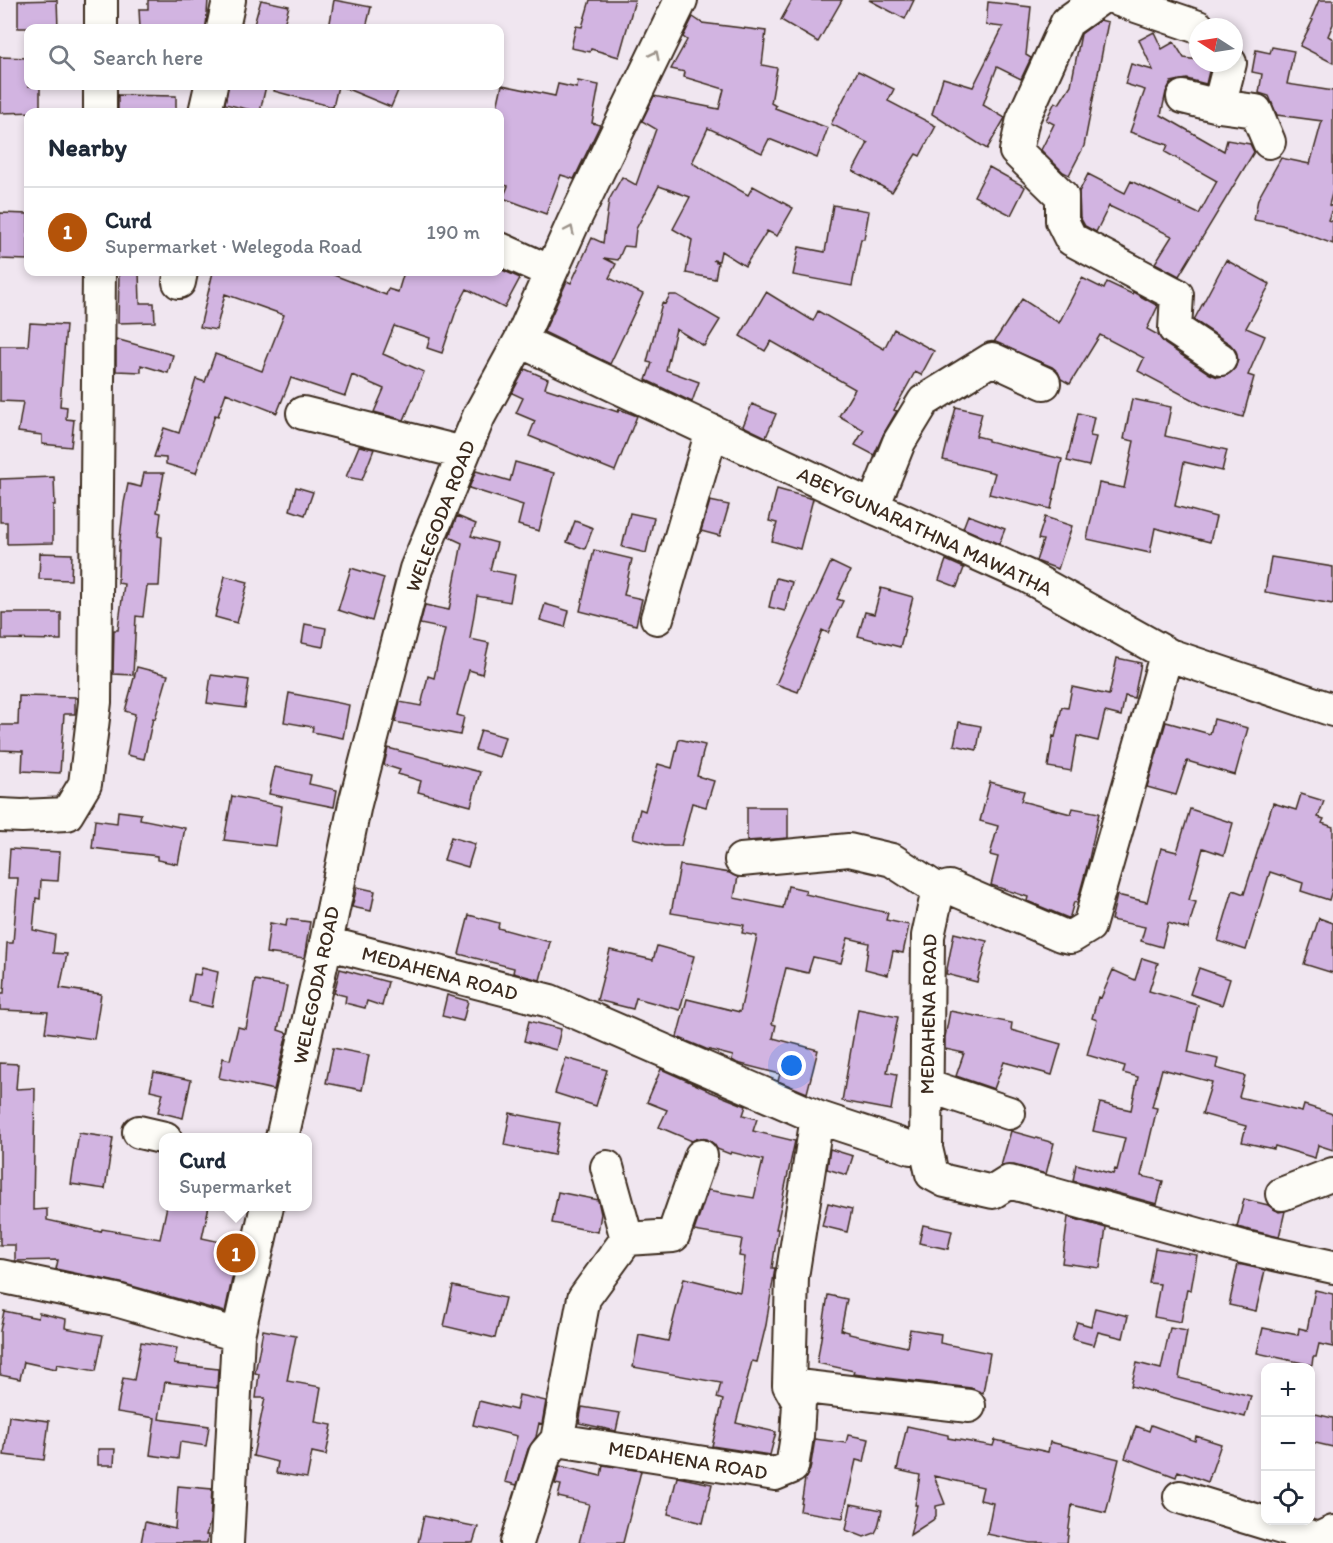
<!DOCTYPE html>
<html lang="en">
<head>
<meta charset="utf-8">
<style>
	body { margin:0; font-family:Itim,sans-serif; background:#f2f2f3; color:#1f2937 }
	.controls { position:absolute; right:18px; bottom:18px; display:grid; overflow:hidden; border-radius:12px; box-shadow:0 3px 9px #0003 }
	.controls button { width:54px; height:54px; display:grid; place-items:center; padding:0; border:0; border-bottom:2px solid #e0e1e3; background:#fff; color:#1f2937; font:30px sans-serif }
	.compass { position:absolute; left:1189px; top:18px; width:54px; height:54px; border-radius:50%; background:#fff; box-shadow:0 3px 9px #0003; rotate:282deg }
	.you { position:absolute; left:792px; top:1066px; width:21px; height:21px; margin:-15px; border:4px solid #fff; border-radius:50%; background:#1a73e8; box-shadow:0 0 0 9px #1a73e833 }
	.badge { display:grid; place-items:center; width:39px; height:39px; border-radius:50%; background:#b45309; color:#fff; font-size:20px; font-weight:700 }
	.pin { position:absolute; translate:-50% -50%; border:3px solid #fff; box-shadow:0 2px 6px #0006 }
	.popup { position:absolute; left:159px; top:1133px; width:153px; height:78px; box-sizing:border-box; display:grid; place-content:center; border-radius:12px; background:#fff; filter:drop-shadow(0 2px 4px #0005); font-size:20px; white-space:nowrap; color:#747a83 }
	.popup b { font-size:22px; color:#1f2937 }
	.popup::after { content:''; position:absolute; left:50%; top:100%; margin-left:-12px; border:12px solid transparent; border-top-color:#fff }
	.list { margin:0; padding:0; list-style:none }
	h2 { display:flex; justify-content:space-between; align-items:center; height:78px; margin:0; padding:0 24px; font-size:26px }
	h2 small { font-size:20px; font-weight:400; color:#747a83 }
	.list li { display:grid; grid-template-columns:39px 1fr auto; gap:18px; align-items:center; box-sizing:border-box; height:90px; padding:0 24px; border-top:2px solid #e0e1e3 }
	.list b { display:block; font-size:22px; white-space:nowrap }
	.list p { margin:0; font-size:20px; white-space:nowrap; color:#747a83 }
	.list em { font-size:20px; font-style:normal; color:#747a83 }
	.icon { flex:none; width:33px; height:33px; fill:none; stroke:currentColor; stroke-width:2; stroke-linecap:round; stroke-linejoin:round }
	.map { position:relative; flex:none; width:1333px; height:1543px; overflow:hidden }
	.search { position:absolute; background:#fff; box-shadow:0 3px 9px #0003; left:24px; top:24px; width:480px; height:66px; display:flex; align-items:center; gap:15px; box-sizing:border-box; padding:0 21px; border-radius:12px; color:#747a83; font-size:22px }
	.panel { position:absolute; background:#fff; box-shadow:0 3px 9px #0003; left:24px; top:108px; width:480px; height:168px; border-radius:12px }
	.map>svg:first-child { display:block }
	.building { fill:#d2b4e1; stroke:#3b2a1e; stroke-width:1.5 }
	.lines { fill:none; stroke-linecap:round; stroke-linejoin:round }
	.minor-casing { stroke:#3b2a1e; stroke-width:36 }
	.minor { stroke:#fdfcf7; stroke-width:32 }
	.oneway { stroke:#9c938a }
	.labels { text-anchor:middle; stroke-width:6; stroke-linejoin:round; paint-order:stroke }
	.street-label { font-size:20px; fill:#3b2a1e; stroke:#fdfcf7 }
</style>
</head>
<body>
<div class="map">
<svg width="1333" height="1543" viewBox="0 0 1333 1543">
	<rect width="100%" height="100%" fill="#f0e6f0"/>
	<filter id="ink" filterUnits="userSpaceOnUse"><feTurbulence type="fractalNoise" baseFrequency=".0167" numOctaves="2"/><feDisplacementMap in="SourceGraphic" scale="12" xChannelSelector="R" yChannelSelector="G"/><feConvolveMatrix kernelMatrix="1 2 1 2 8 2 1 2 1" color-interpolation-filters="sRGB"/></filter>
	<g filter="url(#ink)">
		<path class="building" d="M57,0l1,28h-40v-27z
			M148,0h60l-2,28h-66l-1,-19h9z
			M261,0l28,6 -6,22h-30z
			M334,0l37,7 -5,21h-37z
			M590,0h45l-16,57 -28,-8 -1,3 -19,-4 5,-22 6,1z
			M792,0h50l-24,42 -37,-22z
			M869,0h45l-9,19z
			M1319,0h14v24l-5,12 5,3v24l-33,-17 13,-26 -2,-1z
			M988,2l43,5 -5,48 5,3 -10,21 -24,-12 -14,38 22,13 -18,31 -55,-35 11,-36 30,9 30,-60 -17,-2z
			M693,17l9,6 64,8 -4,34 15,3 -6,35 5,3 -1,2 53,20 -11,30 -48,-19 -7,14 -54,-25 -16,35 56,32 5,-9 40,22 -16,28 -10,-5 -22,35 -24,-15 -2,10 -6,-1 5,3 -3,16 -29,-6 6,-33 -19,-11 17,-32 -31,-11 -23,43 -2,18 -10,-1 -6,14 -14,-2 12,6 -7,14 34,16 -33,70 -66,-32 23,-51 4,2 21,-45 11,5 6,-43 13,-23 14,8 20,-56 -14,-8 12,-25 65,13 5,-20 -40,-12 1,-5 -14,-3 16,-29 -4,-3z
			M1100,20l8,2 -24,124 -15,29 -6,-3 -22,-22 13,-26 -8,-4 9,-18 4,2 12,-19 10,-51z
			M1154,32l8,17 12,-7 10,16 14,2v3h13l-5,21 -19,-5 -16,3 -5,10 -5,23 63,36 3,-11 23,4 4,8 -75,124 -24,-13 17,-27 -63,-30 -13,26 -11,-6 -5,-9 -1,-25 9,-18 37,19 6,-12 68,33 18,-33 -52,-29 3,-7 -38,-13 15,-42 -20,-6 6,-20 22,6 -14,-30z
			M1272,47l22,4 -7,33 46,7v99l-4,15 4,2 -5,13 5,2v22l-51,-19 -28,-5 4,-21 23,-41 29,6 12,-43 -45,-6 -8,-19 -10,-3 3,-19 -10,-2 4,-22 14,3z
			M0,57l28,1v28h12v26l-40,1z
			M858,71l36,18 -6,12 48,25 -16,30 -4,-2 -24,38 -39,-21 15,-28 -37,-19z
			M578,81l21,4 -7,38 8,2 -26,54 -13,-4 -15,39 -43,-16 5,-12 -8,-2v-72h-4l6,-27 53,11 3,-12 19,4z
			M228,86h38l-6,26 -35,-8z
			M275,86h63l-5,21 -59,-16z
			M340,86h60l-9,21z
			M118,95l58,1v16h-58z
			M989,167l36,20 -14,28 -37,-19z
			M833,205l36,6 -5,28h-3l-9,47 -59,-11 6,-28 26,5z
			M0,213l28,1v46l-28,-1z
			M1226,260l44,24 -24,44 19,8 -17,39 6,2 -11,40 -39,-11 -66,-35 6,-13 -44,-23 -30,49 -9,-5 -3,-7 -6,-5 -58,-25 28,-43 37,24 23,-45 22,11 3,-7 25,12 1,-2 25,14 -11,23 11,6 7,9 45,30 8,3 9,-2 8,-7 3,-8 -2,-9 -6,-7 -36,-24z
			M500,269l20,9 -16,30 -37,-19 -10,19 -15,45 -15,-5 3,-10 -36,-12 -11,28 41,18 -20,48 -30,-8 10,-23 -32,-14 -7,21 -54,-18 -14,35 -51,-20 -8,23 -3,-1 -19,58 -30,-9v-6l-12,-1 10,-29 15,5 17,-54 9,3 10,-28 47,17 22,-56 -59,-21 -9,36 -16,-3 13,-55h113l60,23 2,-6 10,3 6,-20h96z
			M119,272h20l1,31h14l1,19 -37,1z
			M766,292l47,29 5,-10 66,38 10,-20 40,22 -13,24 -6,-3 -21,38 3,1 -13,22 -10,22 -19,-10 9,-15 -25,-14 16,-27 -84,-48 -6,10 -25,-15z
			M670,295h7l43,25 -16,26 -28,-17 -10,41 33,12 -7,20 -46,-22 6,-17 -5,-1 15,-59 3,1z
			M30,323l36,2 -6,81 7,1 -1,12 8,1 -3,27 -29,-3v-9l-24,-3 5,-30 -23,-1v-55h28z
			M116,339l57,16 -5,18 -27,-8v7l-25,-1z
			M525,369l23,10 -3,9 73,24 1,-3 18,7 -22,55 -86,-35 6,-15 -19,-8 7,-15 -11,-5z
			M1132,399l39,8 -6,29 62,14 -5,21 -38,-9 -9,44 41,11 -6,25 -55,-14 -5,25 -63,-14 12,-56 25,5 10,-47 -10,-2z
			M752,404l24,10 -10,23 -23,-11z
			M956,407l26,6 -6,23 12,3v2l74,18 -11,50 -62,-15 6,-21 -52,-13z
			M1078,413l16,4 -4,19 6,1 -7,29 -22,-5z
			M359,446l15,3 -12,31 -16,-3z
			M515,462l39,11 -15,58 -21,-6 5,-20 -54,-17 7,-17 34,10z
			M144,473h20l-7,39 4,1 -3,23 4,1 -3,49h-12l-4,31 -7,-1 -3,59 -20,-1 1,-44h4l6,-46 -6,-1 1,-36 5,-44 4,-19 13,3z
			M54,477l1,28h-2v38l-46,1v-22h-7v-43z
			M296,487l17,5 -8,23 -15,-5z
			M777,489l36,10 -13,50 -28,-8 5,-18 -8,-2z
			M710,501l19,4 -9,31 -19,-5z
			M630,513l24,5 -8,35 -24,-6z
			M968,515l37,14 -6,15 -36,-16z
			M457,516l19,8 -5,12 26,7 -7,27 25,5 -5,27 -33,-6 -7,43 19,4 -7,31 -13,-4 -12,45 7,2 -4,18 -65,-13 5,-20 21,4 7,-30 6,2 11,-49 -25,-5 5,-19 24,5 13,-67 -13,-6z
			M1045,517l27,9 -14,43 -22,-8 7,-21 -5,-1z
			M575,521l18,7 -8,21 -18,-7z
			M594,550l38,9 -8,36 18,4 -6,26 -56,-14z
			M40,553l32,1 -1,26 -32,-1z
			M1271,557l62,10v37l-68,-12z
			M946,560l18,8 -7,19 -18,-7z
			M831,562l19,9 -13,28 6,2 -15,32 -6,-3 -24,62 -22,-8z
			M351,568l33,10 -12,43 -34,-11z
			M225,576l23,6 -11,41 -22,-6z
			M776,578l16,4 -7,29 -16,-4z
			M881,588l32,9 -13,50 -42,-11 7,-24 9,2z
			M545,604l24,7 -4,16 -25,-7z
			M2,613h59v27l-59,-1z
			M305,624l21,4 -3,19 -21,-4z
			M1117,658l24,5 -7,35 -9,-2 -4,20 -16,-4 -7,29 -21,-5 -6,35 -23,-4 5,-31 2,1 7,-30 6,1 4,-21 37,8z
			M137,667l31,8 -13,44 -2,-1 -9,41 -17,-4 8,-41 -10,-3z
			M211,675l38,5 -4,28 -38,-5z
			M289,693l60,12 -6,33 -31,-6 1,-5 -29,-5z
			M19,696l56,1v17h-11l-4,59 -38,-2 1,-20 -23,-1v-25h18z
			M1214,719l34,9 -13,47 -48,-14 -11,34 -29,-8 19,-65 44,12z
			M959,722l22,4 -4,24 -23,-5z
			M481,730l24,7 -6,20 -24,-7z
			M679,739l26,6 -8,31 17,5 -8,26 -14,-4 -11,43h-17l-31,-8 7,-29 5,2 13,-47 14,4z
			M388,748l92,24 -9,34 -53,-14 3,-11 -23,-7 2,-4 -16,-5z
			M275,767l36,8 -2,9 28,6 -3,17 -65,-13z
			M990,782l34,9 -3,10 50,13 2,-6 26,5 -10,46 -12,44 -3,-1 -4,14 -2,2 -41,-17 1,-4 -37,-12 7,-28 -8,-2 8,-29 -18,-5z
			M1301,794l23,7 -6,16 6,2 -2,4 11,4v60l-4,13 -28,-9 2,-8 -33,-11 -24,78 -28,-9 15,-51 11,4 29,-91 23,7z
			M232,796l50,10 -6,40 -52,-6z
			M747,807h41v31l-41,3z
			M1190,809l43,14 -9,32 -21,-7 -14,52 7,2 -8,27 -20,-6 -6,24 -21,-6 4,-14 -34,-7 6,-25 30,7 14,-54 16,4z
			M118,811l23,3 -1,5 45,9 -7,36 -21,-4v-4l-65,-8 3,-28 22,3z
			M451,837l24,7 -7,23 -24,-7z
			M10,849l50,3 -2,29 -17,-1 -1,19 -4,-1 -3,32 22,5 -2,18 14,1 -7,34 41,6 -7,45 -49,-7 3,-20 -48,-2v-17h4l3,-50h6l5,-65h-10z
			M680,865l50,8 8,4 -4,21 49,10 5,-22 18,4 -1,4 83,19 -2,7 23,5 -6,28 -10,-2 -5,24 -23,-6 4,-26 -21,-5 -7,25 -28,-6 -5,16 -22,-5 -14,56 4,1 -3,13 45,12 -11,43 -29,-12 2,-7 -43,-11 -5,-3 1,-4 -27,-7 -29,-12 10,-38 53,13 17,-76 -15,-3 2,-8 -73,-12z
			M357,887l18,4 -4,20 -19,-4z
			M469,915l30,8 -1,5 52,14 -10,38 -27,-7 1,-5 -55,-14z
			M1319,918l14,5v50l-29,-9z
			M287,919l23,3 -6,36 -38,-5 4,-30 16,3z
			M954,933l33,8 -10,41 -31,-8z
			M657,946l37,10 -14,54 -44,-12 -3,11 -36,-9 13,-50 43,10z
			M1142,958l16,5 -9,28 49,14 -10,47 30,7 -2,9 29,8 -6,21 63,15 2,-7 29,9v36l-15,-5 -3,13 -40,-12 -1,3 -32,-7 4,-16 -44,-12 10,-32 -50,-13 -10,38 5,1 -16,68 22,5 -6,23 -84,-23 3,-17 37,10 2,-5 2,1 8,-32 -32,-7 7,-28 31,7 7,-33 -15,-4 2,-7 -38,-11 10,-35 -5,-2 6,-21 3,1 12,-28 22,10z
			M202,968l16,4 -6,35 -23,-5 5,-28 6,1z
			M1199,968l31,11 -8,26 -32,-11z
			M340,969l48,13 -6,24 -15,-5 -2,7 -20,-5 1,-7 -12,-3z
			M255,980l32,6 -9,44 9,3 -13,57 -55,-12 4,-20 7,2 8,-33 8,2z
			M447,995l21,6 -5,20 -21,-5z
			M858,1009l40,8 -11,55 10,2 -6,36 -49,-9z
			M950,1011l62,12 -1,7 50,14 -9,31 -48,-13 -10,27 -38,-13 8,-23 -19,-4v-12z
			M529,1021l32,8 -5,21 -32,-9z
			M333,1048l36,7 -7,35 -36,-7z
			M566,1058l41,12 -11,36 -41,-13z
			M0,1063l18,1 -2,25 19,-1 -2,122 14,-1v11l54,12 1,-3 58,10 7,-33h42l-7,32 37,8 -14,66 -104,-29 -65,-14 2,-9 -43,1v-16h-15z
			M661,1069l45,20v1l40,16 -3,9 14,4 -4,12 42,10 -19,88h2l-6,39h3l-9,57 -9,37 -5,-1 -16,62 40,9 -6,23 -58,-9 11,-46 -6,-2 4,-15 -88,-16 6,-32 29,6 16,-63 56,14 5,-35 -6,-1 3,-17 -48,-8 14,-41 46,8 9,-38 -32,-8 -1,2 -13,-5 -3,-5 -7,-5 -9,-1 -6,3 -33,-14 8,-17 -20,-8z
			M154,1072l37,8 -8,38 -25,-6 5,-19 -13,-3z
			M510,1113l50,10 -6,32 -50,-10z
			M1011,1131l43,12 -8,31 -32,-9 -13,1z
			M79,1133l34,5 -8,51 -34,-5z
			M830,1149l23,7 -6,19 -20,-6z
			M558,1192l40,8 3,14 -3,18 -46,-9z
			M1244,1199l24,6 11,7 6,-1 -6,26 -42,-10z
			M828,1203l24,6 -5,23 -25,-6z
			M1068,1217l38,11 -6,40 -38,-5z
			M923,1225l29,6 -4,18 -29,-6z
			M1155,1248l42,7 -6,35 -4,-1 -6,33 -27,-5 6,-33 -11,-1z
			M1238,1264l27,6 -9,41 -27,-6z
			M453,1286l52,12 -10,40 -51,-12z
			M1315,1290l18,4v53l-14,-3 -3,13h-3l-1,8 -55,-12 6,-25 35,7 1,-7 8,2z
			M828,1295l19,4 -6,31 8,2v2l58,13 3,-18 31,5 -1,9 50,10 -7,40 -12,-5 -118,-14 1,-3 -37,-8z
			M1095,1308l33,8 -5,22 -25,-6 -4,13 -22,-6 5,-17 14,4z
			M4,1311l34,7 1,-5 27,6 -1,9 38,7 -7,36 -39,-7 -1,5 -32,-7 -4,17 -20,-4v-44z
			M1170,1328l17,3 -8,47 72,18 -6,21 -114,-31 6,-23 24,6z
			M263,1330l33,6 -9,45 34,6 -6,35 17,3 -6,30 -14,-3 -5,26 -31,-5 2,-11 -25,-6 12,-58h-9l3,-24 -4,-1z
			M141,1342l36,6 -3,16 44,5 -1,19 -52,-6 -6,37 50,7 -3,20 -26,-4 -2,17 -28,-4 5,-37 -38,-6 6,-34 11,2z
			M519,1395l27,6 -4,23 -3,-1 -3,14 -8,12 -11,36 -12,-3 12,-46 -44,-11 6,-24 37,9z
			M582,1407l38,6 -4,18 -37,-8z
			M1311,1413l22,5v29l-22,-5z
			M9,1416l40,5 -5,39 -40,-5z
			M1151,1425l44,16 1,-5 25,8 -13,38 -30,-11 -2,6 -51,-19 11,-32 13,5z
			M907,1426l41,9v3l45,8 2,-6 53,12 2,-10 69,17 -13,54 -34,-8 -5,38h-37l-43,-9 6,-31 -13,-3 3,-13 -49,-11 11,28 -9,2v10l-3,4 -23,15 7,-30h-2l5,-30 -23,-5z
			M848,1435l21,4 -5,23 -8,-2 -13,58 -43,-7 5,-32 5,-9 5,-31 31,4z
			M98,1449h17l-1,16h-16z
			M603,1465l38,6 -18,72h-44l10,-39 -31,-7 3,-12 -6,-1 5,-18 41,10z
			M677,1477l35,7 -9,39 -35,-9z
			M178,1486l34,3 -2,33 -4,13h2l-1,8h-66l4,-21 30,7z
			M851,1504l31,6 -4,17 -3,6 -11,4 -18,-7z
			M424,1516l54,11 -5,16h-55z"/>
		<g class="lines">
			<defs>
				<path id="minor" d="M1098,0l-31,22 -44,97 -7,32 46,45v25l9,18 106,56 -2,34 45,30
					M1119,0l79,27
					M101,28v-28
					M223,28l6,-28
					M1183,97l36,9 37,5 13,31
					M1219,106l11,-43
					M100,112v-26
					M205,112l6,-26
					M500,249l51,23
					M179,282l2,-10
					M520,341l353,166 154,69 142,79 164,55
					M303,413l160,40
					M873,507l26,-65 25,-41 68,-42 52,24
					M657,618l55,-187
					M1169,655l-6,11 -74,260 -18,11 -10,-2 -112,-48 -11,3 -10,46 -2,212 6,26 13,7 48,11 16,-10 234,65 90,20
					M0,815l22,1 45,-2 18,-30 10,-82 4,-430
					M741,860l108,-10 43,10 46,30
					M326,943l224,58 267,116 94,31h15
					M926,1085l83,28
					M139,1132l26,6
					M282,1138l44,-195 29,-139 61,-235 63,-153 41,-75 53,-118 108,-223
					M607,1167l20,72
					M1282,1194l51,-20
					M0,1276l116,24 122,35
					M789,1385l180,21
					M557,1440l27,-142 43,-59 46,-3 28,-80
					M1180,1497l138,42 15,-7
					M227,1543l11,-208 29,-129
					M517,1543l28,-89 12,-14 218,34 17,-7 5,-31 2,-33 -10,-18 3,-108 25,-160"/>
			</defs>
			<use href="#minor" class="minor-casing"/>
			<use href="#minor" class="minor"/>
		</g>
		<defs><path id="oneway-chevron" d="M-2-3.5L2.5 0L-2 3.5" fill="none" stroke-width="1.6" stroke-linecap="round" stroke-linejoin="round" transform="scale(1.5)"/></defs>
		<g class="oneway">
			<use href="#oneway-chevron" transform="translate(655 55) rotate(-64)"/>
			<use href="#oneway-chevron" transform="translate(570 230) rotate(-65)"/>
		</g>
	</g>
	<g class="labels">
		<g class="street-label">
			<text transform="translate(440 516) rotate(-69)" y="7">WELEGODA ROAD</text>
			<text transform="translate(925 531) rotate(25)" y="7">ABEYGUNARATHNA MAWATHA</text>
			<text transform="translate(440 973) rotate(15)" y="7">MEDAHENA ROAD</text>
			<text transform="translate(316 985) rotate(-78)" y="7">WELEGODA ROAD</text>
			<text transform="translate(928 1014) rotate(-89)" y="7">MEDAHENA ROAD</text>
			<text transform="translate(688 1460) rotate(9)" y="7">MEDAHENA ROAD</text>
		</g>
	</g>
</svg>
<div class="controls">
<button>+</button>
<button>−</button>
<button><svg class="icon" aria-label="locate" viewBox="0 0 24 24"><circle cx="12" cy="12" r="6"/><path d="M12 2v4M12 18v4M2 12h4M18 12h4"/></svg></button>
</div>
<svg class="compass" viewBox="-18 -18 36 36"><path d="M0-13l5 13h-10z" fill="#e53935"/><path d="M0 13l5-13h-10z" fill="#747a83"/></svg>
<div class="you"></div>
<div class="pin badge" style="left:236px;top:1253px">1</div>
<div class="popup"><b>Curd</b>Supermarket</div>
<div class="search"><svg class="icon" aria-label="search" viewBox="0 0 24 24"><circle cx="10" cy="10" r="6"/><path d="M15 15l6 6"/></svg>Search here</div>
<section class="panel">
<h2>Nearby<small></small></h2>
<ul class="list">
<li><span class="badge">1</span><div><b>Curd</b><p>Supermarket · Welegoda Road</p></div><em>190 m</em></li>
</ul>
</section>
</div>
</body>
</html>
